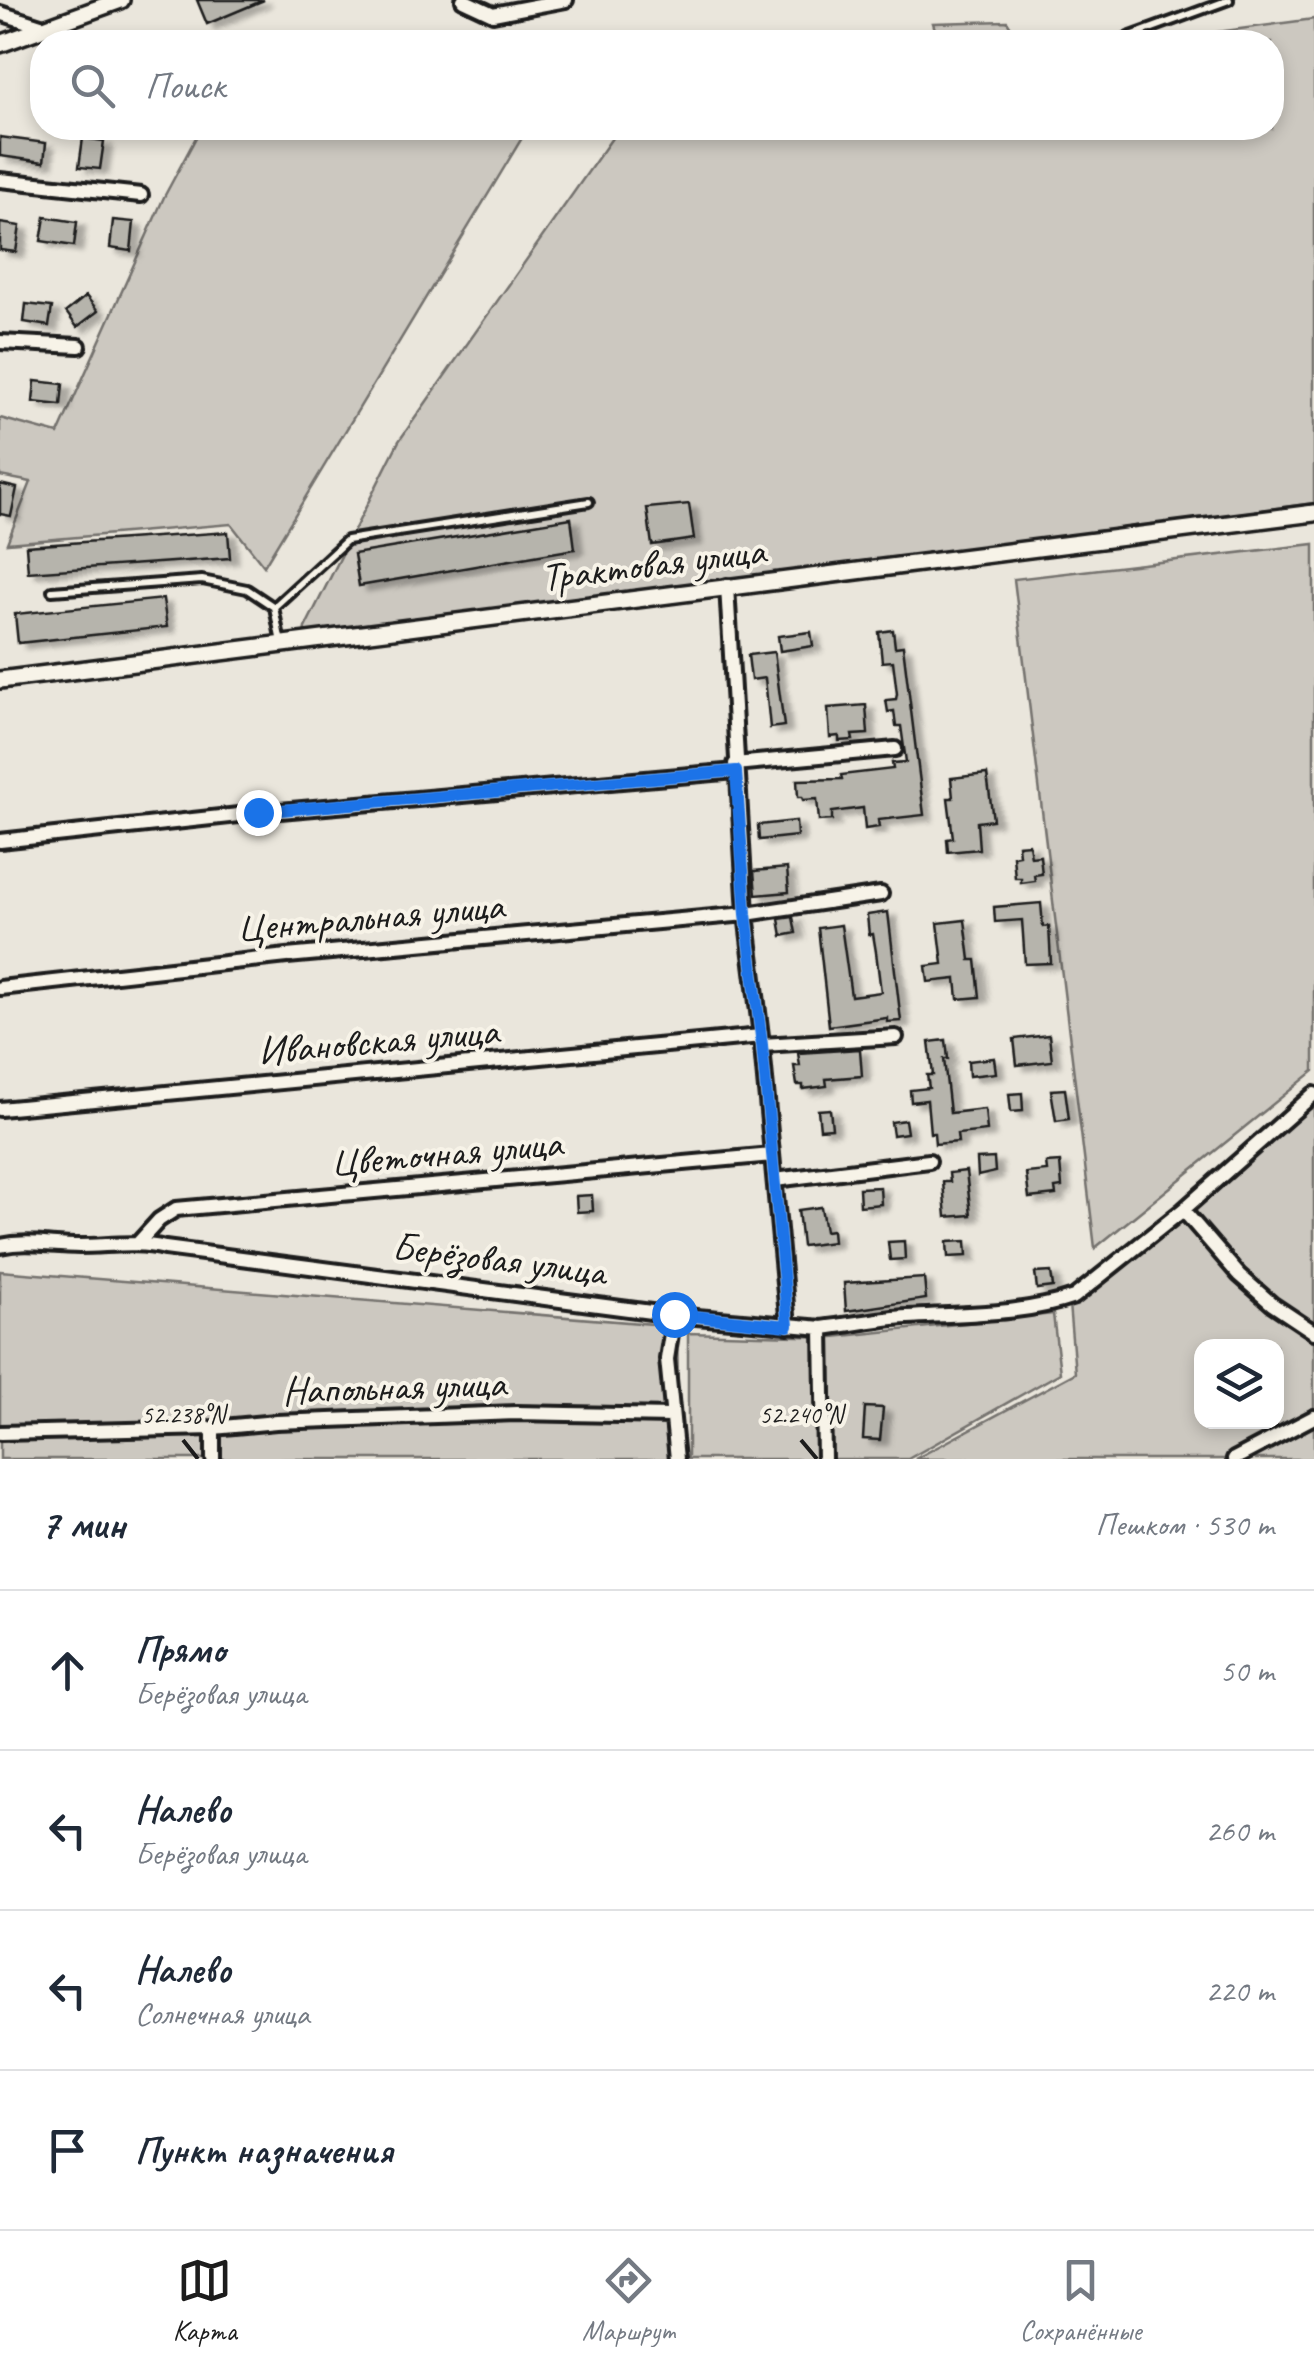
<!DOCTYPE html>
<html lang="ru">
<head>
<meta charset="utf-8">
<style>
	body { margin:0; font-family:Caveat,sans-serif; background:#f2f2f3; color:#1f2937 }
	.controls { position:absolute; right:30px; bottom:30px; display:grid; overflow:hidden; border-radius:20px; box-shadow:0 5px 15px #0003 }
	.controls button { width:90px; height:90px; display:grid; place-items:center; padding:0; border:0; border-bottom:2px solid #e0e1e3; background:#fff; color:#1f2937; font:50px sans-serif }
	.stop { position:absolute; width:30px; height:30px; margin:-22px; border:8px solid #1a73e8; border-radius:50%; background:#fff }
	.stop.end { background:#1a73e8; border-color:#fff; box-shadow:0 2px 10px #0008 }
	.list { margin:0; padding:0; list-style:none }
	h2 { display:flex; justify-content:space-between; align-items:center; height:130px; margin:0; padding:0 40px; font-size:42px }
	h2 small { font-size:32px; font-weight:400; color:#747a83 }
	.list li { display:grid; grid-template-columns:65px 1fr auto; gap:30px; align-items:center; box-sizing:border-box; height:160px; padding:0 40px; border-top:2px solid #e0e1e3 }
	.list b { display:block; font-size:38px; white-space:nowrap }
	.list p { margin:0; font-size:32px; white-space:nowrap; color:#747a83 }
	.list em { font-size:32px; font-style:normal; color:#747a83 }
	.icon { flex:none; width:55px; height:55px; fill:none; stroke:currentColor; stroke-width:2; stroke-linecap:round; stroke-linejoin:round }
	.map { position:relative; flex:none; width:1314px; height:1459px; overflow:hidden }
	.search { position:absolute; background:#fff; box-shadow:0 5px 15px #0003; left:30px; right:30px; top:30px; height:110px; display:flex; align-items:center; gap:25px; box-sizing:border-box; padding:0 35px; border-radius:40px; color:#747a83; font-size:38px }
	.sheet { height:770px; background:#fff }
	nav { display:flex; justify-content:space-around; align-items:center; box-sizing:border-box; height:140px; border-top:2px solid #e0e1e3; background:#fff; font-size:28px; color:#747a83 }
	nav a { display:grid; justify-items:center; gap:5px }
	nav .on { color:#1c1c1c }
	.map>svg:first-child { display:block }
	.green { fill:#ccc8c0; stroke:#74726e; stroke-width:2.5; fill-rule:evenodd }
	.building { fill:#b6b4ac; stroke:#1c1c1c; stroke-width:2.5; filter:url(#shadow) }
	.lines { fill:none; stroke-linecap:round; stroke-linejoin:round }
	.service-casing { stroke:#1c1c1c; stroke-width:14 }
	.minor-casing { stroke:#1c1c1c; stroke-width:20 }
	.tertiary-casing { stroke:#1c1c1c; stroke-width:22 }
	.service { stroke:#f7f3e8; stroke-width:6 }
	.minor { stroke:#f7f3e8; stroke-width:12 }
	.tertiary { stroke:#f7f3e8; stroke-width:15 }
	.route { stroke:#1a73e8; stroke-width:12 }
	.ticks { fill:none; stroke:#1c1c1c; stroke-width:4 }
	.labels { text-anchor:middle; stroke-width:8; stroke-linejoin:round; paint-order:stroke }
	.street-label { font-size:40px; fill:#1c1c1c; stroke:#f7f3e8 }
	.ticks-label { font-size:25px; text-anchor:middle; fill:#1c1c1c; stroke:#f7f3e8; stroke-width:8; stroke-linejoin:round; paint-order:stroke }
</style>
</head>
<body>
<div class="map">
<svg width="1314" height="1459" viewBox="0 0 1314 1459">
	<defs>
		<filter id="shadow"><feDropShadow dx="8" dy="5" stdDeviation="2.5" flood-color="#0004"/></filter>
	</defs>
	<rect width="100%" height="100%" fill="#eae6dc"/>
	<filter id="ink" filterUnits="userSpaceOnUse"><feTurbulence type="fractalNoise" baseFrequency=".01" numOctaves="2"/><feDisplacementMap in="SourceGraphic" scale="20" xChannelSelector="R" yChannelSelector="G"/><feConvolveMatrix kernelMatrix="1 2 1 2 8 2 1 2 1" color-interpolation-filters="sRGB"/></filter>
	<g filter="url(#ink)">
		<path class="green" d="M1314,19v484l-1011,137 2,-12 94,-187 220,-313h653v-86h-130z
			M1007,21l14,21h-82l-6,-19z
			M201,128h327l-264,438 -33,-42 -224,19 24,-61 -31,-6v-58l58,16 106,-237z
			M1314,544v527l-219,177 -81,-669z
			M1314,1096v363h-399l160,-86 -6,-69zM1202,1346h74v76h-74z
			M0,1271l677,55 2,133h-679z
			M1053,1314l7,59 -152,86h-220v-126l145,4z"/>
		<path class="building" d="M197,0h67l-57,24z
			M0,137l46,6 -2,19 -44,-6z
			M83,138l21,3 -4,28 -21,-2z
			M45,217l32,5 -3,24 -33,-5z
			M113,220l21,2 -3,29 -21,-3z
			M0,223l20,3 -4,26 -16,-2z
			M86,296l12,15 -21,16 -11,-15z
			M26,304l26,3 -3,19 -25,-4z
			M35,381l28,3 -2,21 -28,-3z
			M0,484l17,4 -6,28 -11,-2z
			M689,504l5,35 -42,6 -5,-37z
			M571,518l4,31 -216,37 -5,-32z
			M228,532l2,26 -202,14 -2,-26z
			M163,599l4,28 -149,16 -3,-29z
			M893,630l2,17 8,-1 21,169 -46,5 1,7 -14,2 -2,-21 -31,4v8l-13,1 -2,-22 -14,1 -1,-3h-4l-1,-17 45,-1 -1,-4 52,-6 -1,-6 14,-1 -5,-36h-5l-2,-15 -6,1 -2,-12 10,-1 1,-5 -4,-33 -11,1 -3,-30z
			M811,632l2,14 -33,5 -2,-15z
			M774,652l10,74 -14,2 -5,-50 -14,2 -3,-25z
			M866,705l2,29 -16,1 1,5 -14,1v-5l-9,1 -2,-29z
			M987,774l6,46 -16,2 2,27 -31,3 -1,-13 6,-1 -5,-40h5l-2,-20z
			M796,821l1,15 -38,4 -1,-15z
			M1029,844l2,13 9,-1 2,18 -8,1 1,6 -14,2v-5h-6l-2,-22 6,-1 -1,-10z
			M787,868l2,24 -33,3 -2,-24z
			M1041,903l2,24 6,-1 2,37 -26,1 -3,-44 -27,2 -1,-15z
			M888,912l13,109 -14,1v-4l-58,8 -11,-98 23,-3 10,71 30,-4 -5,-40 -3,-18 -4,1 -2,-20z
			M793,917l3,16 -14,3 -3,-17z
			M965,920l5,40h6l4,37 -22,2 -2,-20 -28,3 -2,-16 17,-2 -5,-41z
			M1049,1035l3,26 -35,4 -3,-26z
			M946,1040l2,19h-4l6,54 35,-4 2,22 -30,3 1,8 -23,2 -1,-11h-4l-3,-33 -16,2 -1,-12 19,-2 -2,-13h6l-4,-33z
			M860,1049l2,27 -36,3 1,7 -24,3v-4h-6l-3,-19h6l-2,-13z
			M994,1058l2,15 -27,3 -1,-15z
			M1065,1089l4,30 -13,2 -5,-31z
			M1022,1093l1,18 -12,1 -2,-18z
			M830,1109l2,19 -12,1 -2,-19z
			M905,1120l2,13 -14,2 -2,-13z
			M994,1158l1,14 -17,4 -1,-17z
			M1060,1162l2,25 -7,1 1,7 -27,3 -3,-25 21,-2 -1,-8z
			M966,1171l5,44 -25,2 -3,-35h7l-1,-9z
			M880,1187l1,17 -21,2 -1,-18z
			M592,1195l1,16 -16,1 -1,-16z
			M821,1207l4,24 7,-1 1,12 -31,4 -4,-36z
			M904,1241l1,18 -15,1 -2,-18z
			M966,1241l1,15 -19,1 -1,-15z
			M1051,1272l2,15 -16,2 -2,-16z
			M924,1278l2,21 -80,12 -2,-28z
			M865,1407l18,1 -3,32 -17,-1z"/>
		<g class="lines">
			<defs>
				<path id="service" d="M1128,37l101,-37
					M52,591l150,-11 45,9 27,18 7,36
					M274,607l73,-67 242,-38"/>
				<path id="minor" d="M463,0l30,14 73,-14
					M0,13l47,15
					M0,180l141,15
					M0,342l79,4
					M727,586l19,328 15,122 27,290
					M735,764l160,-15
					M0,841l257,-28 479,-42
					M0,988l287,-32 459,-42 135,-20
					M762,1045l134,-8
					M0,1109l761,-73
					M775,1180l154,-19
					M1183,1210l56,65 33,29 42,28
					M139,1242l20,-22 17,-11 596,-54
					M0,1246c28,-6 51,0 79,0 30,0 56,-5 86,2l509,67 148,13
					M674,1315l-7,44 10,100
					M0,1433l213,-5 63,-6 240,-9 155,3
					M213,1459v-31
					M824,1459l-2,-131c24,-3 47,-7 71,-10 59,-5 124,-1 181,-21l109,-87 131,-116
					M1234,1459l80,-42"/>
				<path id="tertiary" d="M0,44l121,-44
					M0,680l1314,-167"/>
			</defs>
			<use href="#service" class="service-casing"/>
			<use href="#minor" class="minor-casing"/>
			<use href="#tertiary" class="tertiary-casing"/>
			<use href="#service" class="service"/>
			<use href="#minor" class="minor"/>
			<use href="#tertiary" class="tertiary"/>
		</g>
	</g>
	<g class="lines" filter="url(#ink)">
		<path class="route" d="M258,812l478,-41 10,143 16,131 26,281 -114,-12"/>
	</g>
	<path class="ticks" d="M183,1440l15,19M801,1440l16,19"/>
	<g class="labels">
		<g class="street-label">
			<text transform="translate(653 563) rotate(-7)" y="14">Трактовая улица</text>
			<text transform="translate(370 916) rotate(-5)" y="14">Центральная улица</text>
			<text transform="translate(378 1040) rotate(-5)" y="14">Ивановская улица</text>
			<text transform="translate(446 1152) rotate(-5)" y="14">Цветочная улица</text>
			<text transform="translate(499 1258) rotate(7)" y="14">Берёзовая улица</text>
			<text transform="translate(394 1386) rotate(-2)" y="14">Напольная улица</text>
		</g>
	</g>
	<g class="ticks-label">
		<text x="183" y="1423">52.238°N</text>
		<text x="801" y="1423">52.240°N</text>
	</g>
</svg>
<div class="controls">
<button><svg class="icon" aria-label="layers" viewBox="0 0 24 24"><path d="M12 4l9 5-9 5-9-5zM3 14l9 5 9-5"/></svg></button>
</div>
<div class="stop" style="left:674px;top:1314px"></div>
<div class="stop end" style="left:258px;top:812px"></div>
<div class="search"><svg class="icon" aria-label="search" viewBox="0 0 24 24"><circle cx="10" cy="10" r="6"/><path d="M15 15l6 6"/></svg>Поиск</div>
</div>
<section class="sheet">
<h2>7 мин<small>Пешком · 530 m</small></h2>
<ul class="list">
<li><svg class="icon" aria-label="ahead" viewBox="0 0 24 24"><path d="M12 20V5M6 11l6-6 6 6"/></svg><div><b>Прямо</b><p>Берёзовая улица</p></div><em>50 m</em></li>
<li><svg class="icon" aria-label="left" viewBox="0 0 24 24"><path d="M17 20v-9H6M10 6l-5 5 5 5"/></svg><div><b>Налево</b><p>Берёзовая улица</p></div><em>260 m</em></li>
<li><svg class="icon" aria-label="left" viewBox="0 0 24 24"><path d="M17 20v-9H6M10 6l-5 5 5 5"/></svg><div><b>Налево</b><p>Солнечная улица</p></div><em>220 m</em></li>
<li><svg class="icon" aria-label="arrive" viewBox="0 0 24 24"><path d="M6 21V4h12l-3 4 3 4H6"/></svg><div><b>Пункт назначения</b></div></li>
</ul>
</section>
<nav>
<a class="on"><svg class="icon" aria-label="map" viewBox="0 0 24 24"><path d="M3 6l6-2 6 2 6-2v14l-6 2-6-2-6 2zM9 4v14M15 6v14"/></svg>Карта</a>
<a><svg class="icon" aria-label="directions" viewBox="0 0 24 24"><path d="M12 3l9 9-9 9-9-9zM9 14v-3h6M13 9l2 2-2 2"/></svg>Маршрут</a>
<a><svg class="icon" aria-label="saved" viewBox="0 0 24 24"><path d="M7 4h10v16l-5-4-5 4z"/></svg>Сохранённые</a>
</nav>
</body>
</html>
